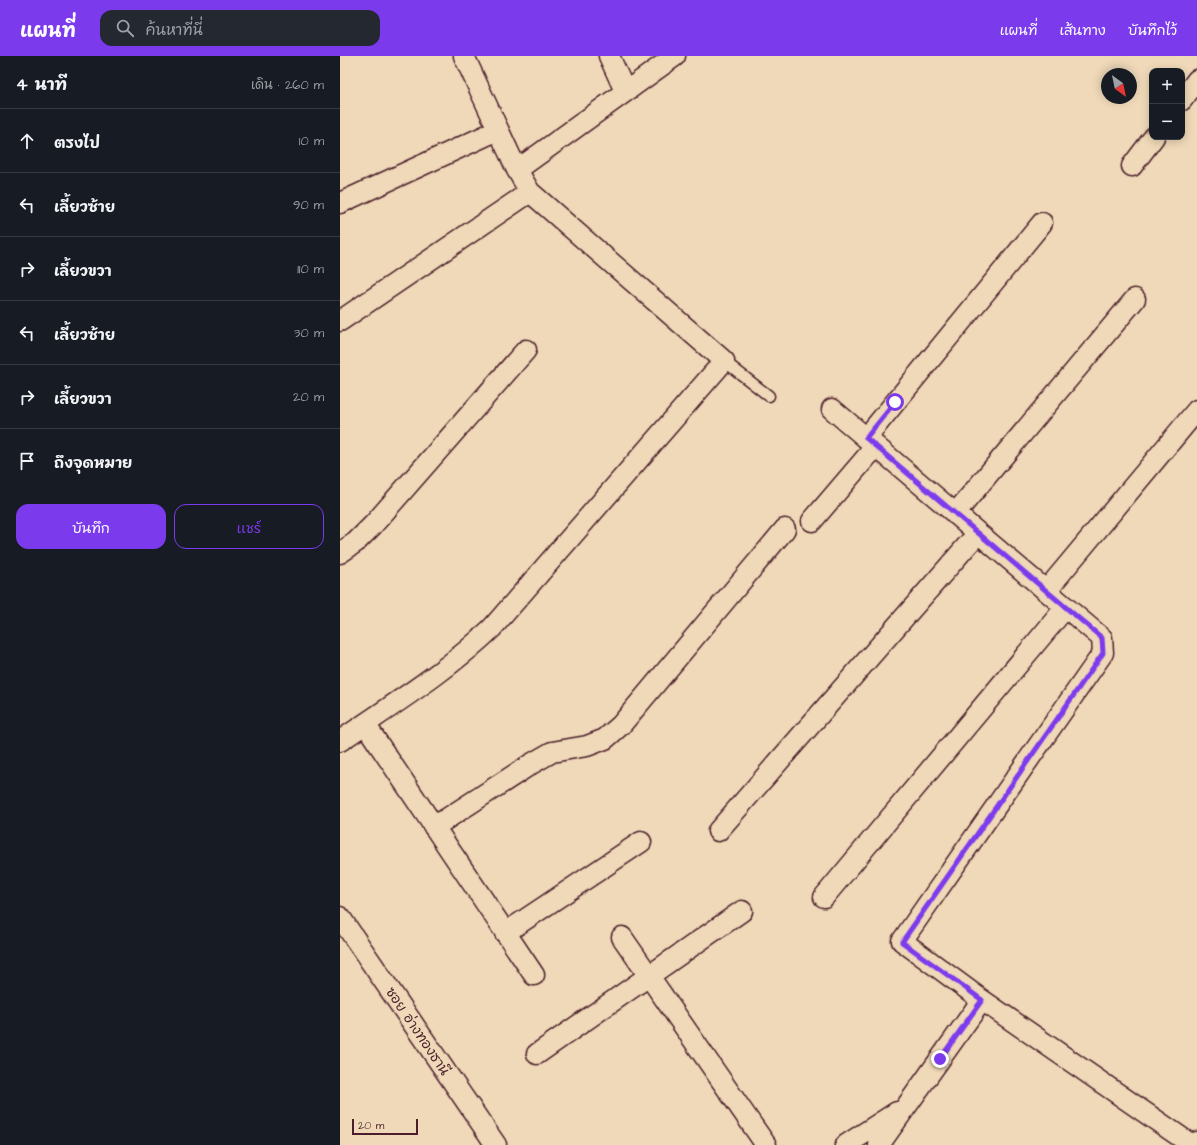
<!DOCTYPE html>
<html lang="th">
<head>
<meta charset="utf-8">
<style>
	body { margin:0; font-family:"Architects Daughter","Playpen Sans Thai",sans-serif; background:#242831; color:#f1f3f6 }
	.controls { position:absolute; right:12px; top:12px; display:grid; overflow:hidden; border-radius:8px; box-shadow:0 2px 10px #0003 }
	.controls button { width:36px; height:36px; display:grid; place-items:center; padding:0; border:0; border-bottom:1px solid #363941; background:#171b24; color:#f1f3f6; font:20px sans-serif }
	.compass { position:absolute; left:761px; top:12px; width:36px; height:36px; border-radius:50%; background:#171b24; box-shadow:0 2px 10px #0003; rotate:147deg }
	.scale { position:absolute; left:12px; bottom:10px; width:66px; box-sizing:border-box; padding-left:4px; border:2px solid #4a1f2b; border-top:0; font-size:11px; line-height:14px; white-space:nowrap; color:#4a1f2b; -webkit-text-stroke:3px #efd9b8; paint-order:stroke }
	.stop { position:absolute; width:12px; height:12px; margin:-9px; border:3px solid #7c3aed; border-radius:50%; background:#fff }
	.stop.end { background:#7c3aed; border-color:#fff; box-shadow:0 1px 4px #0008 }
	.list { margin:0; padding:0; list-style:none }
	h2 { display:flex; justify-content:space-between; align-items:center; height:52px; margin:0; padding:0 16px; font-size:17px }
	h2 small { font-size:13px; font-weight:400; color:#9ea1a6 }
	.list li { display:grid; grid-template-columns:26px 1fr auto; gap:12px; align-items:center; box-sizing:border-box; height:64px; padding:0 16px; border-top:1px solid #363941 }
	.list b { display:block; font-size:15px; white-space:nowrap }
	.list em { font-size:13px; font-style:normal; color:#9ea1a6 }
	.actions { display:flex; gap:8px; padding:12px 16px }
	.actions a { flex:1; padding:9px 0; border:1px solid #7c3aed; border-radius:12px; text-align:center; font-size:14px; color:#7c3aed }
	.actions .main { background:#7c3aed; color:#fff }
	.icon { flex:none; width:22px; height:22px; fill:none; stroke:currentColor; stroke-width:2; stroke-linecap:round; stroke-linejoin:round }
	.map { position:relative; flex:none; width:857px; height:1089px; overflow:hidden }
	header { display:flex; align-items:center; gap:24px; box-sizing:border-box; height:56px; padding:0 20px; background:#7c3aed; color:#fff }
	header strong { font-size:19px }
	nav { display:flex; gap:22px; margin-inline-start:auto; font-size:14px }
	.search { width:280px; height:36px; background:#242831; display:flex; align-items:center; gap:10px; box-sizing:border-box; padding:0 14px; border-radius:12px; color:#9ea1a6; font-size:15px }
	main { display:flex }
	aside { flex:1; background:#171b24 }
	.map>svg:first-child { display:block }
	.lines { fill:none; stroke-linecap:round; stroke-linejoin:round }
	.lane-casing { stroke:#4a1f2b; stroke-width:13 }
	.street-casing { stroke:#4a1f2b; stroke-width:23 }
	.secondary-casing { stroke:#4a1f2b; stroke-width:25 }
	.lane { stroke:#efd9b8; stroke-width:10 }
	.street { stroke:#efd9b8; stroke-width:20 }
	.secondary { stroke:#efd9b8; stroke-width:22 }
	.route { stroke:#7c3aed; stroke-width:5 }
	.labels { text-anchor:middle; stroke-width:3; stroke-linejoin:round; paint-order:stroke }
	.street-label { font-size:14px; fill:#4a1f2b; stroke:#efd9b8 }
</style>
</head>
<body>
<header>
<strong>แผนที่</strong>
<div class="search"><svg class="icon" aria-label="search" viewBox="0 0 24 24"><circle cx="10" cy="10" r="6"/><path d="M15 15l6 6"/></svg>ค้นหาที่นี่</div>
<nav><a>แผนที่</a><a>เส้นทาง</a><a>บันทึกไว้</a></nav>
</header>
<main>
<aside>
<h2>4 นาที<small>เดิน · 260 m</small></h2>
<ul class="list">
<li><svg class="icon" aria-label="ahead" viewBox="0 0 24 24"><path d="M12 20V5M6 11l6-6 6 6"/></svg><div><b>ตรงไป</b></div><em>10 m</em></li>
<li><svg class="icon" aria-label="left" viewBox="0 0 24 24"><path d="M17 20v-9H6M10 6l-5 5 5 5"/></svg><div><b>เลี้ยวซ้าย</b></div><em>90 m</em></li>
<li><svg class="icon" aria-label="right" viewBox="0 0 24 24"><path d="M7 20v-9h11M14 6l5 5-5 5"/></svg><div><b>เลี้ยวขวา</b></div><em>110 m</em></li>
<li><svg class="icon" aria-label="left" viewBox="0 0 24 24"><path d="M17 20v-9H6M10 6l-5 5 5 5"/></svg><div><b>เลี้ยวซ้าย</b></div><em>30 m</em></li>
<li><svg class="icon" aria-label="right" viewBox="0 0 24 24"><path d="M7 20v-9h11M14 6l5 5-5 5"/></svg><div><b>เลี้ยวขวา</b></div><em>20 m</em></li>
<li><svg class="icon" aria-label="arrive" viewBox="0 0 24 24"><path d="M6 21V4h12l-3 4 3 4H6"/></svg><div><b>ถึงจุดหมาย</b></div></li>
</ul>
<div class="actions"><a class="main">บันทึก</a><a>แชร์</a></div>
</aside>
<div class="map">
<svg width="857" height="1089" viewBox="0 0 857 1089">
	<rect width="100%" height="100%" fill="#efd9b8"/>
	<filter id="ink" filterUnits="userSpaceOnUse"><feTurbulence type="fractalNoise" baseFrequency=".025" numOctaves="2"/><feDisplacementMap in="SourceGraphic" scale="8" xChannelSelector="R" yChannelSelector="G"/><feConvolveMatrix kernelMatrix="1 2 1 2 8 2 1 2 1" color-interpolation-filters="sRGB"/></filter>
	<g filter="url(#ink)">
		<g class="lines">
			<defs>
				<path id="lane" d="M384,305l45,35"/>
				<path id="street" d="M269,0l16,35
					M842,44l15,-20
					M792,110l22,-29
					M177,114l158,-114
					M0,147l158,-73
					M0,265l190,-129
					M492,353l270,229 1,15 -201,288 80,59 210,145
					M526,382l176,-215
					M615,458l180,-215
					M472,465l64,-75
					M0,497l16,-11 17,-17 153,-175
					M706,535l151,-181
					M25,668l169,251
					M0,685c52,-36 106,-69 152,-113l232,-267 -194,-169 -13,-22 -53,-114
					M94,771l97,-63 21,-12 35,-6 18,-7 16,-14 164,-196
					M378,775l260,-298
					M484,841l242,-290
					M0,861l156,228
					M165,877l136,-91
					M282,881l144,208
					M197,998l205,-143
					M506,1089l51,-33
					M539,1089l103,-145"/>
				<path id="secondary" d="M855,1089l2,-2"/>
			</defs>
			<use href="#lane" class="lane-casing"/>
			<use href="#street" class="street-casing"/>
			<use href="#secondary" class="secondary-casing"/>
			<use href="#lane" class="lane"/>
			<use href="#street" class="street"/>
			<use href="#secondary" class="secondary"/>
		</g>
	</g>
	<g class="lines" filter="url(#ink)">
		<path class="route" d="M555,346l-29,36 236,200 1,15 -201,289 80,58 -42,59"/>
	</g>
	<g class="labels">
		<g class="street-label">
			<text transform="translate(78 975) rotate(56)" y="5">ซอย อ่างทองธานี</text>
		</g>
	</g>
</svg>
<div class="controls">
<button>+</button>
<button>−</button>
</div>
<svg class="compass" viewBox="-18 -18 36 36"><path d="M0-13l5 13h-10z" fill="#e53935"/><path d="M0 13l5-13h-10z" fill="#9ea1a6"/></svg>
<div class="scale">20 m</div>
<div class="stop" style="left:555px;top:346px"></div>
<div class="stop end" style="left:600px;top:1003px"></div>
</div>
</main>
</body>
</html>
